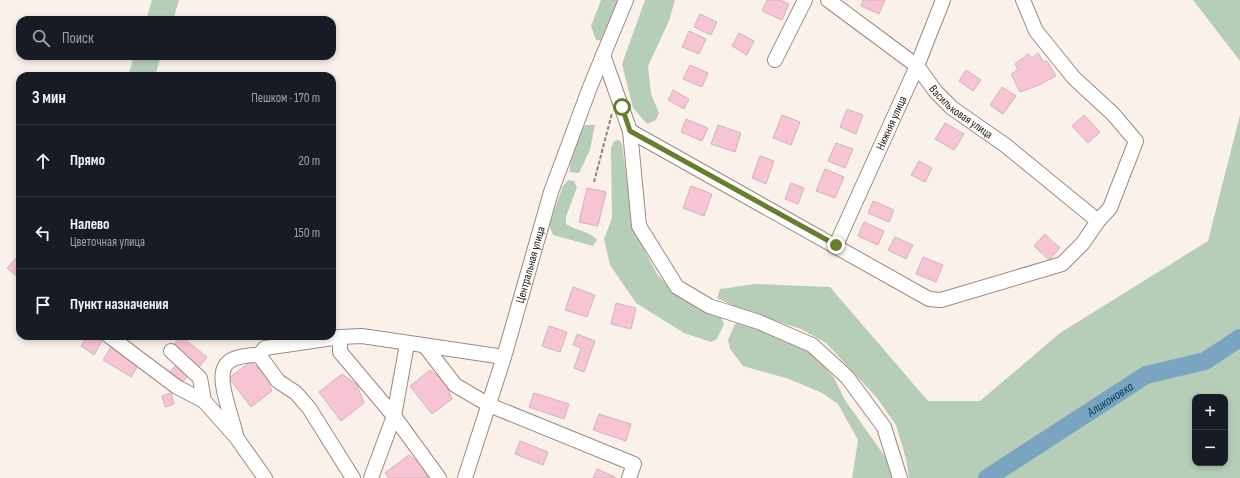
<!DOCTYPE html>
<html lang="ru">
<head>
<meta charset="utf-8">
<style>
	body { margin:0; font-family:"Sofia Sans Condensed",sans-serif; background:#242831; color:#f1f3f6 }
	.controls { position:absolute; right:12px; bottom:12px; display:grid; overflow:hidden; border-radius:8px; box-shadow:0 2px 6px #0003 }
	.controls button { width:36px; height:36px; display:grid; place-items:center; padding:0; border:0; border-bottom:1px solid #363941; background:#171b24; color:#f1f3f6; font:20px sans-serif }
	.stop { position:absolute; width:12px; height:12px; margin:-9px; border:3px solid #687d2e; border-radius:50%; background:#fff }
	.stop.end { background:#687d2e; border-color:#fff; box-shadow:0 1px 4px #0008 }
	.list { margin:0; padding:0; list-style:none }
	h2 { display:flex; justify-content:space-between; align-items:center; height:52px; margin:0; padding:0 16px; font-size:17px }
	h2 small { font-size:13px; font-weight:400; color:#9ea1a6 }
	.list li { display:grid; grid-template-columns:26px 1fr auto; gap:12px; align-items:center; box-sizing:border-box; height:72px; padding:0 16px; border-top:1px solid #363941 }
	.list b { display:block; font-size:15px; white-space:nowrap }
	.list p { margin:0; font-size:13px; white-space:nowrap; color:#9ea1a6 }
	.list em { font-size:13px; font-style:normal; color:#9ea1a6 }
	.icon { flex:none; width:22px; height:22px; fill:none; stroke:currentColor; stroke-width:2; stroke-linecap:round; stroke-linejoin:round }
	.map { position:relative; flex:none; width:1240px; height:478px; overflow:hidden }
	.search { position:absolute; background:#171b24; box-shadow:0 2px 6px #0003; left:16px; top:16px; width:320px; height:44px; display:flex; align-items:center; gap:10px; box-sizing:border-box; padding:0 14px; border-radius:12px; color:#9ea1a6; font-size:15px }
	.panel { position:absolute; background:#171b24; box-shadow:0 2px 6px #0003; left:16px; top:72px; width:320px; height:268px; border-radius:12px }
	.map>svg:first-child { display:block }
	.green { fill:#b6ceb7; fill-rule:evenodd }
	.lines { fill:none; stroke-linecap:round; stroke-linejoin:round }
	.river { stroke:#7aa5c0; stroke-width:18 }
	.building { fill:#f6c4d3; stroke:#d0b5bd }
	.minor-casing { stroke:#a0897c; stroke-width:16 }
	.path { stroke:#8d847e; stroke-width:2; stroke-dasharray:4 2; stroke-linecap:butt }
	.minor { stroke:#fff; stroke-width:14 }
	.route { stroke:#687d2e; stroke-width:5 }
	.labels { text-anchor:middle; stroke-width:3; stroke-linejoin:round; paint-order:stroke }
	.street-label { font-size:12px; fill:#2c231d; stroke:#fff }
	.water-label { font-size:13px; font-style:italic; fill:#003a56; stroke:#fff }
</style>
</head>
<body>
<div class="map">
<svg width="1240" height="478" viewBox="0 0 1240 478">
	<rect width="100%" height="100%" fill="#fbf1eb"/>
	<path class="green" d="M152,0h27l-6,20h-27z
		M601,0h21l-16,41 -10,-1 -5,-14z
		M645,0h30l-6,21 -21,45 3,28 8,19 -3,7 -9,4 -14,-16 -11,-44z
		M1193,0h47v61z
		M134,56h27l-6,20h-27z
		M1240,115v363h-331l-3,-19 -10,-34 -19,-27 -51,-55 -25,-14 -61,-20 -23,-11 3,-9 35,-5 75,3 98,114h52l80,-68 148,-92zM1195,397h30v66h-30z
		M585,125h10l-5,25 -11,23 -9,-1c-1,-16 7,-34 15,-47z
		M619,140l3,4 12,86 23,44 19,21 45,22 3,7 -7,15 -6,3 -27,-9 -48,-30 -26,-38 -6,-26 8,-21 -1,-70 3,-7z
		M568,180l6,1 3,6 -11,30v7c10,7 24,7 31,16l-4,6 -40,-11 -4,-10 14,-39z
		M739,322l59,23 15,8 21,25 11,22 41,58 7,20h-41l6,-38 -20,-36 -16,-11 -33,-14 -46,-13 -13,-17 -2,-9 7,-16z"/>
	<g class="lines">
		<path class="river" id="s1" d="M987,478l159,-103 59,-14 35,-23"/>
	</g>
	<path class="building" d="M767,0h13l9,4 -7,16 -20,-9z
		M863,0h22l-6,14 -18,-8z
		M700,14l17,8 -6,13 -17,-8z
		M689,31l17,8 -7,15 -17,-7z
		M739,33l15,8 -7,14 -15,-9z
		M1038,53l5,9 4,-1 9,15 -17,9 -19,7 -9,-18 7,-4 -3,-6 13,-10 4,4z
		M690,65l18,8 -6,14 -19,-8z
		M966,70l15,10 -8,11 -14,-10z
		M1002,87l14,9 -13,18 -13,-9z
		M673,90l16,9 -5,10 -16,-9z
		M847,109l16,6 -7,19 -16,-7z
		M782,115l18,7 -9,23 -18,-7z
		M1084,115l16,17 -12,11 -16,-17z
		M686,119l22,9 -6,13 -21,-9z
		M945,123l19,11 -10,16 -19,-11z
		M718,125l23,8 -6,19 -24,-8z
		M836,143l17,6 -8,19 -17,-7z
		M760,156l14,5 -8,23 -14,-6z
		M919,161l13,7 -7,14 -14,-7z
		M825,169l19,8 -9,21 -19,-7z
		M791,183l13,5 -6,16 -13,-5z
		M691,186l21,8 -8,22 -21,-8z
		M587,188l19,4 -8,34 -19,-4z
		M873,201l21,9 -5,12 -21,-9z
		M864,222l20,9 -6,14 -20,-9z
		M1045,234l15,14 -11,12 -15,-14z
		M895,237l18,8 -7,14 -18,-9z
		M18,256l2,2v21l-13,-11z
		M923,257l20,8 -7,17 -20,-8z
		M573,287l22,8 -8,22 -22,-7z
		M616,303l20,5 -5,21 -20,-5z
		M549,326l18,6 -7,20 -18,-6z
		M577,334l18,7 -11,31 -10,-4 7,-20 -8,-3z
		M87,336h7l8,5 -8,14 -13,-9z
		M181,336l26,21 -8,10 -26,-22z
		M111,347l28,17 -8,13 -28,-17z
		M250,362l15,11 7,18 -21,16 -22,-29z
		M176,365l12,11 -5,6 -13,-10z
		M430,370l15,12 7,17 -20,15 -22,-28z
		M342,374l15,11 7,18 -23,18 -22,-29z
		M171,393l3,11 -9,3 -3,-11z
		M534,393l35,11 -5,15 -35,-12z
		M599,414l32,10 -5,17 -33,-11z
		M520,441l28,11 -5,13 -28,-11z
		M409,455l15,12 4,11h-39l-4,-5z
		M597,469l18,8v1h-22z"/>
	<g class="lines">
		<defs>
			<g id="minor">
				<path id="s2" d="M828,0l89,66 19,26 16,16 53,37 93,76"/>
				<path d="M603,55l27,76 9,95 38,61 32,19 50,16 53,23 35,32 37,50 16,51"/>
				<path d="M775,60l30,-60"/>
				<path d="M630,131l299,168 12,1 121,-36 21,-21 15,-22 12,-13 26,-67 -23,-27 -39,-36 -38,-47 -13,-31"/>
				<path id="s3" d="M836,245l81,-179 26,-66"/>
				<path d="M109,336l68,51 27,14"/>
				<path d="M340,337v15l54,64 45,62"/>
				<path d="M425,346l30,39 34,20 145,59 -5,14"/>
				<path d="M171,351l29,27 4,23 32,36 29,41"/>
				<path d="M236,435c-3,-12 -7,-24 -10,-36 -9,-34 -2,-43 33,-44"/>
				<path d="M353,478l-44,-70 -13,-15 -18,-12 -19,-26 6,-7 75,-11 22,-1 142,21"/>
				<path d="M371,478l23,-62 13,-72"/>
				<path id="s4" d="M465,478l39,-121 47,-165 39,-105 36,-87"/>
			</g>
		</defs>
		<use href="#minor" class="minor-casing"/>
		<path class="path" d="M594,182l18,-69"/>
		<use href="#minor" class="minor"/>
	</g>
	<g class="lines">
		<path class="route" d="M622,107l8,24 206,114"/>
	</g>
	<g class="labels">
		<g class="street-label">
			<text dy="4" stroke="none"><textPath href="#s2" startOffset="175">Васильковая улица</textPath></text>
			<text dy="4" stroke="none"><textPath href="#s3" startOffset="134">Нижняя улица</textPath></text>
			<text dy="4" stroke="none"><textPath href="#s4" startOffset="223">Центральная улица</textPath></text>
		</g>
		<g class="water-label">
			<text dy="5" stroke="none"><textPath href="#s1" startOffset="146">Аликоновка</textPath></text>
		</g>
	</g>
</svg>
<div class="controls">
<button>+</button>
<button>−</button>
</div>
<div class="stop" style="left:622px;top:107px"></div>
<div class="stop end" style="left:836px;top:245px"></div>
<div class="search"><svg class="icon" aria-label="search" viewBox="0 0 24 24"><circle cx="10" cy="10" r="6"/><path d="M15 15l6 6"/></svg>Поиск</div>
<section class="panel">
<h2>3 мин<small>Пешком · 170 m</small></h2>
<ul class="list">
<li><svg class="icon" aria-label="ahead" viewBox="0 0 24 24"><path d="M12 20V5M6 11l6-6 6 6"/></svg><div><b>Прямо</b></div><em>20 m</em></li>
<li><svg class="icon" aria-label="left" viewBox="0 0 24 24"><path d="M17 20v-9H6M10 6l-5 5 5 5"/></svg><div><b>Налево</b><p>Цветочная улица</p></div><em>150 m</em></li>
<li><svg class="icon" aria-label="arrive" viewBox="0 0 24 24"><path d="M6 21V4h12l-3 4 3 4H6"/></svg><div><b>Пункт назначения</b></div></li>
</ul>
</section>
</div>
</body>
</html>
